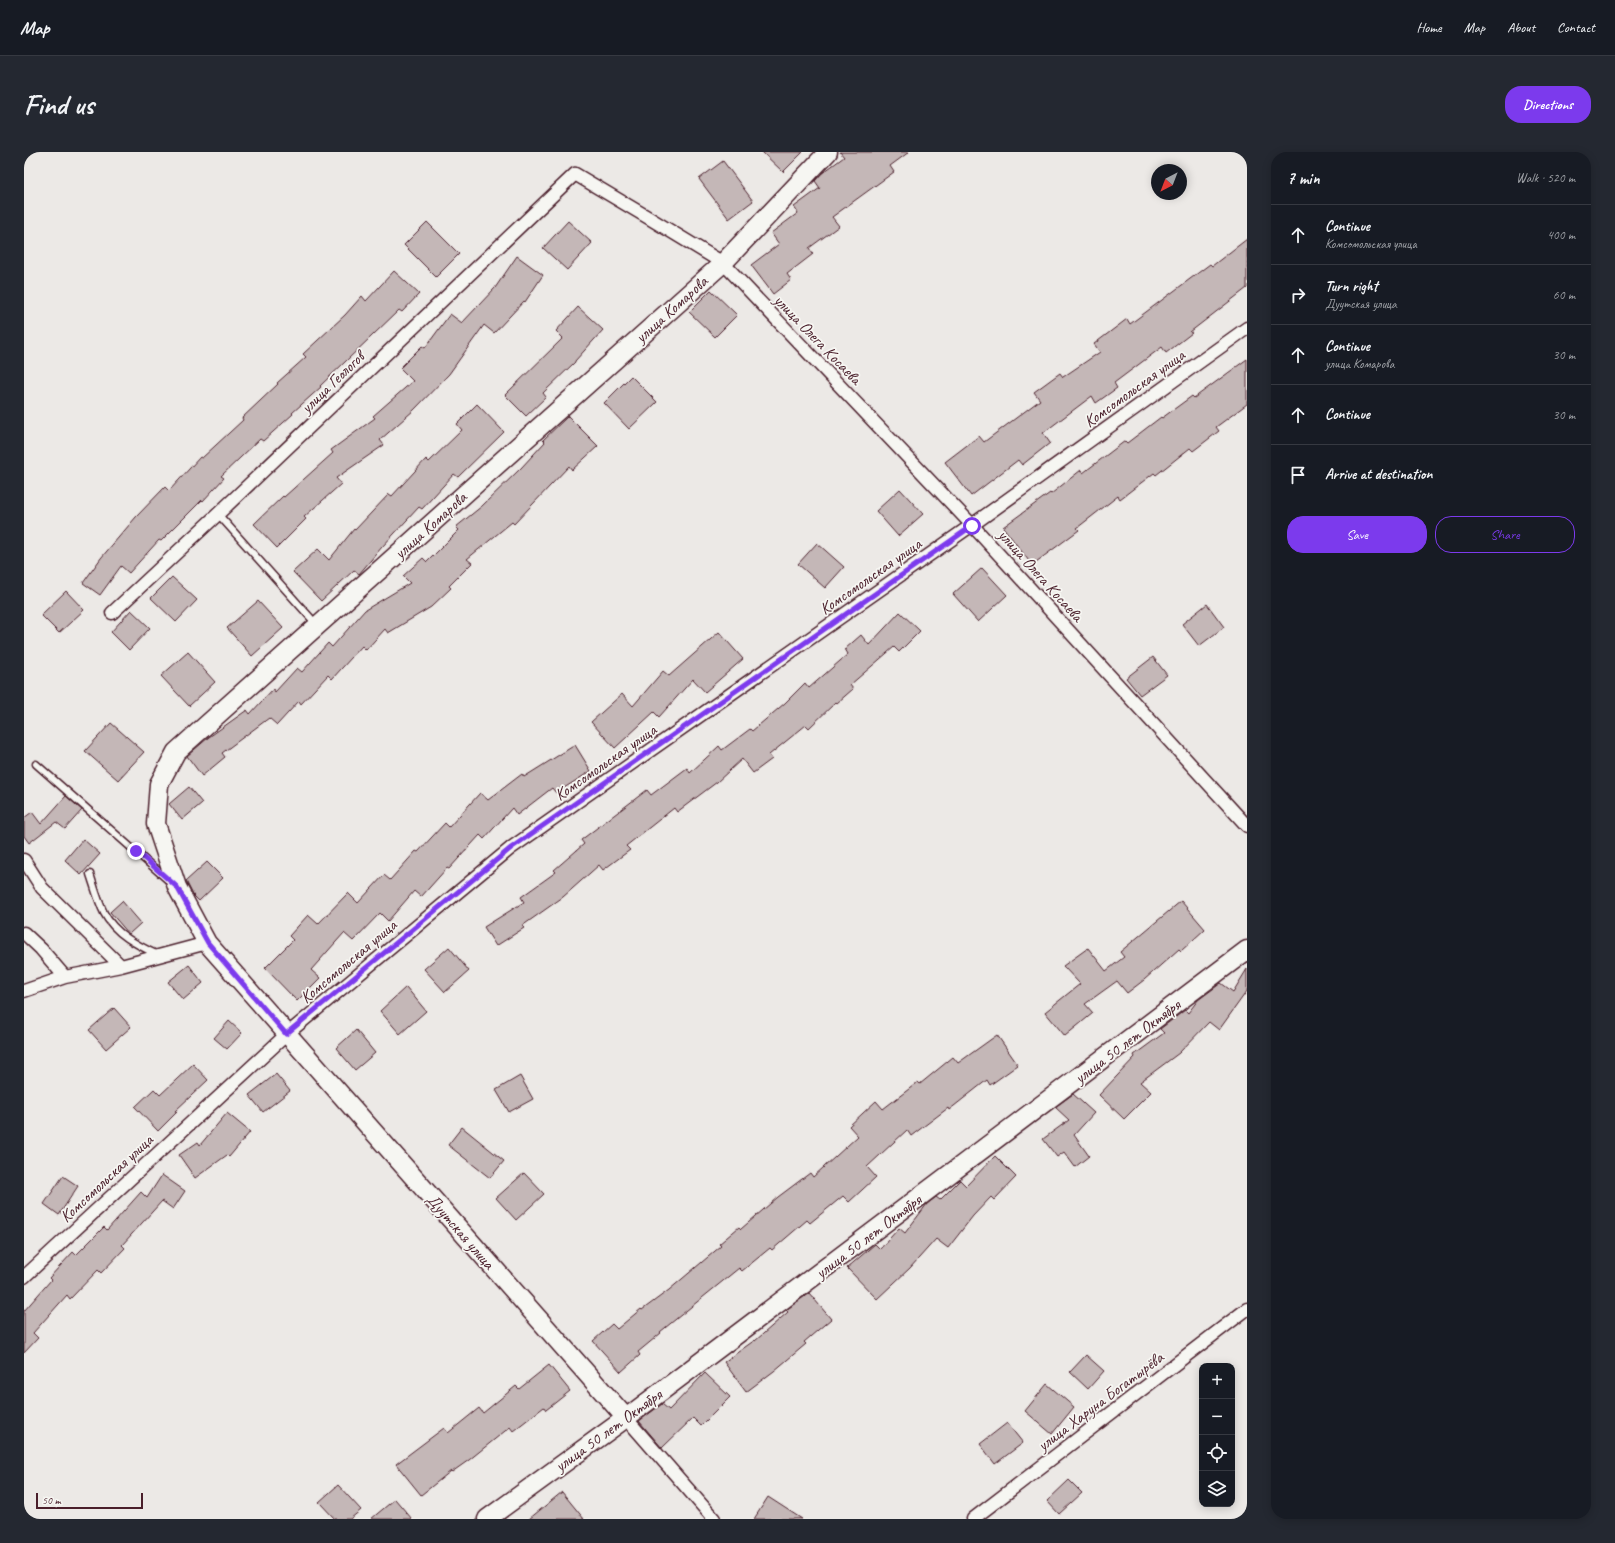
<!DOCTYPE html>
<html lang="en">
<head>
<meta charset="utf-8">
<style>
	body { margin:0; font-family:Caveat,sans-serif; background:#242831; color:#f1f3f6 }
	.controls { position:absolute; right:12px; bottom:12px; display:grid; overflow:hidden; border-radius:8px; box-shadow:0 2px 10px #0003 }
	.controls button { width:36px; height:36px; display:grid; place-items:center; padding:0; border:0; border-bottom:1px solid #363941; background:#171b24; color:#f1f3f6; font:20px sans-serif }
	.compass { position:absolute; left:1127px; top:12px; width:36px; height:36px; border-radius:50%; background:#171b24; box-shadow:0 2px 10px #0003; rotate:222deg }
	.scale { position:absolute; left:12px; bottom:10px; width:107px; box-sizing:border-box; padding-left:4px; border:2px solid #4a1f2b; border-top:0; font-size:11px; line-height:14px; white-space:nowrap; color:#4a1f2b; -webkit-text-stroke:3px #f6f6f2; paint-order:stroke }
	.stop { position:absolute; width:12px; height:12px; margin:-9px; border:3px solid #7c3aed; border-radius:50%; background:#fff }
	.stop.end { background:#7c3aed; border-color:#fff; box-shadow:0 1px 4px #0008 }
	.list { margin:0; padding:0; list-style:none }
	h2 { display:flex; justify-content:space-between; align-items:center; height:52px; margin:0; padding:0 16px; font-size:17px }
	h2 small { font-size:13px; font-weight:400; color:#9ea1a6 }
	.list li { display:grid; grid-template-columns:26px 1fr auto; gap:12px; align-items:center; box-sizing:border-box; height:60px; padding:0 16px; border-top:1px solid #363941 }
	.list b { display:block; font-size:15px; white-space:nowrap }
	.list p { margin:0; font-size:13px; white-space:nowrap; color:#9ea1a6 }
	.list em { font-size:13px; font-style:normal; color:#9ea1a6 }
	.actions { display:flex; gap:8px; padding:12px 16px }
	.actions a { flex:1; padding:9px 0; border:1px solid #7c3aed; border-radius:16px; text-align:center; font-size:14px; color:#7c3aed }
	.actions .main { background:#7c3aed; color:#fff }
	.icon { flex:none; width:22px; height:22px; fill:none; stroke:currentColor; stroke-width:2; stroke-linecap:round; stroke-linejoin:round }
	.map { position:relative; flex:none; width:1223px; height:1367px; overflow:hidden; border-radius:16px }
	header { display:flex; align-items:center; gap:24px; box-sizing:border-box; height:56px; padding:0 20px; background:#171b24; border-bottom:1px solid #363941 }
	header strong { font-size:19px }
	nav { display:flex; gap:22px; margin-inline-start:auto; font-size:14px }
	.intro { display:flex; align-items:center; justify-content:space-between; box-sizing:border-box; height:96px; padding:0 24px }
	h1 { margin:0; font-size:28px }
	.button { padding:10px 18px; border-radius:16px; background:#7c3aed; color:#fff; font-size:14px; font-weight:700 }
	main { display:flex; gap:24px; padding:0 24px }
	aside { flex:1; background:#171b24; border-radius:16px; box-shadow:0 2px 10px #0003 }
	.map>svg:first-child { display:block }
	.building { fill:#c4b7b7; stroke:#4a1f2b }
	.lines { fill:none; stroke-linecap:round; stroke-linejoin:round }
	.lane-casing { stroke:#4a1f2b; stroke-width:9 }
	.street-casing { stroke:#4a1f2b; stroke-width:15 }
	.secondary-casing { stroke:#4a1f2b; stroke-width:21 }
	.lane { stroke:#f6f6f2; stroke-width:6 }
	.street { stroke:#f6f6f2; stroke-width:12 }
	.secondary { stroke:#f6f6f2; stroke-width:18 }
	.route { stroke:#7c3aed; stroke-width:5 }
	.labels { text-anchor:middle; stroke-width:3.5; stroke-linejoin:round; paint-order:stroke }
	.street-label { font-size:17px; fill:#4a1f2b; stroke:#f6f6f2 }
</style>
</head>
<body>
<header>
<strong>Map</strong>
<nav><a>Home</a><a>Map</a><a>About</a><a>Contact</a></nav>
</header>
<div class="intro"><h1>Find us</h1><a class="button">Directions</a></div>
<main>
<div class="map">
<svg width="1223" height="1367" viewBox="0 0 1223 1367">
	<rect width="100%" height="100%" fill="#ece9e6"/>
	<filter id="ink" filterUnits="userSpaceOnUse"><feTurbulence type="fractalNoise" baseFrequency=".025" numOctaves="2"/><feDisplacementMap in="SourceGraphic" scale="8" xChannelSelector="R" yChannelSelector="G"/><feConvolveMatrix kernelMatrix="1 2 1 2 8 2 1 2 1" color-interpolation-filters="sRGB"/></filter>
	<g filter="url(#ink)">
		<path class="building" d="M738,0h41l-20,20z
			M816,0h69l-19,14 4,6 -62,45 7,9 -30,22 4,6 -26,20 4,6 -18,14 -22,-29 28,-21 -8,-11 27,-20 -4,-6 26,-19 -5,-7 6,-7 23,-17z
			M699,9l30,40 -24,18 -30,-40z
			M544,69l24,22 -25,27 -24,-22z
			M403,70l32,32 -23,23 -32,-32z
			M1223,87v49l-57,44 2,1 -26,20 -4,-6 -48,36 3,5 -21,15 -4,-7 -49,37 7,10 -28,22 -4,-5 -47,36 -26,-34 34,-26 5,6 56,-42 -6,-8 26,-19 3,4 37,-25 -6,-8 33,-25 3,5 80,-60 2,2z
			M493,104l26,19 -18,27 -1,-1 -30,32 -10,-8 -35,49 -35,36 -34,30 4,5 -48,33 5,6 -37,33 2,2 -29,29 -23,-24 29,-28 1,1 49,-44 -2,-3 44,-32 -2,-2 40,-35 -13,-13 22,-22 3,2 25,-34 12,9 33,-35z
			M370,119l25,23 -17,18 -3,-2 -79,76 1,1 -29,26 1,1 -30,27 -3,-2 -39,37 3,2 -21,23 -1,-1 -41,41 -2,-1 -30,33 -8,-7 -21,29 -17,-12 18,-25 35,-41 29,-30 4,4 31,-34 2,1 41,-38 -1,-2 36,-34 -1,-1 29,-26 -3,-3 42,-39 17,-19 4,5z
			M687,138l26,25 -22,22 -26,-25z
			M554,155l25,23 -28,31v1l-32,31 3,4 -20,19 -21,-21 58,-57 -7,-7z
			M1223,207v45l-31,23 3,4 -26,20 -3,-3 -34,27 -2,-2 -34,26 -2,-3 -41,32 2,2 -47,35 -29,-38 47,-34 1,1 30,-24 2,3 42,-32 2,2 34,-26 1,1 30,-22 2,2z
			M607,224l26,26 -28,27 -25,-26z
			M453,252l27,28 -46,45 -4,-3 -32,35 -3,-2 -37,40 -23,27 -5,-4 -33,31 -28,-29 25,-23 11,11 25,-31 1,1 34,-36 3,2 34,-37 3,3 33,-32 -5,-6z
			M544,264l30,30 -26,24 -3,-4 -55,58 -2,-2 -45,37 5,4 -23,23 2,2 -20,19 -43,26 -3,-4 -19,21 -4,-4 -30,33 -4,-4 -27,29 -2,-3 -22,24 -8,-7 -47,35 3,4 -23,19 -15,-20 22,-19 38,-27 3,4 23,-25 2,3 22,-24 5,4 26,-29 4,4 33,-37 45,-27 -7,-7 20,-18 4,4 32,-32 -3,-3 26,-21 39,-38 24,-26 -2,-2z
			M876,337l23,25 -25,22 -22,-25z
			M793,391l27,24 -19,21 -27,-24z
			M958,416l25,27 -29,27 -25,-28z
			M148,425l25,23 -21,22 -25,-24z
			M42,439l18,19 -25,23 -18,-18z
			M234,449l25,27 -31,28 -25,-28z
			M1183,452l17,23 -25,19 -17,-22z
			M107,458l19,18 -21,22 -18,-18z
			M876,460l20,19 -21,21 -5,-5 -44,38 3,4 -16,14 -1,-1 -27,26 -3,-3 -37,30 3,4 -19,14 -11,-14 -25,23 -40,30 -3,-4 -48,38 4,4 -27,20 -4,-5 -36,32 -41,29 2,2 -28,18 -12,-19 40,-25 -3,-5 35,-25 -2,-2 30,-26 -3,-4 66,-50 4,5 36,-27 3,5 29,-27 3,4 28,-21 2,2 33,-28 20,-20 4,5 39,-34 -3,-5 16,-14 8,10z
			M695,480l24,27 -38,33 -12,-13 -34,38 -5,-5 -39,36 -24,-26 31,-28 11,12 30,-35 6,5z
			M164,500l27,30 -26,24 -28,-30z
			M1129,505l14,18 -27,20 -14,-17z
			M87,571l33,29 -26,28 -33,-29z
			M551,593l16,26 -35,22 -4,-5 -35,27 -5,-7 -28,31 -4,-4 -31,34 -2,-1 -26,29 -7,-6 -26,30 -8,-8 -27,28 -9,-8 -33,37 9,8 -23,23 -32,-33 28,-28 -4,-4 19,-21 10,9 30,-31 10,10 26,-28 6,5 26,-29 2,1 27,-29 4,4 31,-34 8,7 34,-26 2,3z
			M165,635l13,16 -20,17 -13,-16z
			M42,644l16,14 -17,19 -9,-7 -27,21 -5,-7v-18l8,-6 9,12z
			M59,687l17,15 -19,21 -16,-15z
			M183,710l16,16 -24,23 -6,-6 -7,-14z
			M98,749l19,22 -12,11 -19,-22z
			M1157,749l24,28 -24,22 -2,-2 -35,31 -17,13 -10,-12 -32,23 8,9 -28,23 -20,-24 35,-28 -17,-18 25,-18 18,23 18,-14 -4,-5z
			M425,795l20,24 -24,21 -21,-23z
			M165,813l14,18 -20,17 -15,-18z
			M1223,817v22l-28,39 -10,-8 -30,31 -39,29 11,10 -27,27 -25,-24 36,-38 -1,-2 30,-22 -4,-4 25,-19 3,3 10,-13 23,-17 12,9z
			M382,835l20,24 -26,23 -20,-23z
			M90,856l17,19 -25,22 -17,-19z
			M205,869l13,12 -15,16 -13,-11z
			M332,878l19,23 -20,17 -19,-22z
			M973,883l21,30 -28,20 -3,-5 -38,30 -1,-2 -37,28 -4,-6 -40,37 9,10 -27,25 -6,-6 -33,27 -3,-3 -35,30 -2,-2 -28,23 -3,-3 -79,64 1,1 -23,19 2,3 -19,17 -28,-31 19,-17 5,5 24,-20 1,1 27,-20 52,-44 -2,-2 20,-17 2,2 37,-32 32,-24 3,4 45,-41 -9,-10 27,-25 7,8 35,-27 2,2 33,-27 5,6z
			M169,912l15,16 -33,31 2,1 -19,19 -23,-24 19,-18 6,6z
			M252,922l14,17 -27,21 -14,-17z
			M496,924l13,23 -24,13 -13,-22z
			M1049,942l21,19 -20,22 15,21 -14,11 -11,-15 -7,5 -14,-18 26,-19 -14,-13z
			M203,961l23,19 -21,25 -2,-2 -32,23 -16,-23 19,-13 2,3z
			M438,975l42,34 -14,17 -42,-33z
			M971,1004l21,21 -22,23 -3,-3 -18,19 -25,32 -12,-9 -26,29 -33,31 -30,-31 28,-24 5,5 19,-21 6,5 22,-29 9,-7 4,3 20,-20 6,6z
			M500,1021l20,21 -28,26 -20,-22z
			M138,1023l23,16 -12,18 -11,-8 -40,44 3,3 -24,25 -3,-3 -28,29 -3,-4 -34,38 5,5 -14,15v-42l27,-31 -2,-2 24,-26 3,3 28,-28 3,3 34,-38 6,6z
			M39,1024l15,10 -19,29 -15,-11z
			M785,1141l22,26 -27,23 2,2 -32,27 -28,21 -22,-30 31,-22v1l33,-29 -2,-2z
			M1062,1203l18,16 -16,18 -18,-17z
			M525,1213l21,26 -24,19 -2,-3 -31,24 -3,-4 -41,33 -17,12 -1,-1 -30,24 -25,-31 48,-36 4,5 31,-25 4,5 33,-27 3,3z
			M681,1221l25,24 -29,29 -8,-8 -31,30 -23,-27 23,-17 7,6z
			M1023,1232l27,23 -22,27 -27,-23z
			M983,1271l16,20 -28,21 -15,-20z
			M1045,1328l13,13 -23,21 -12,-13z
			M314,1333l23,25 -11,9h-15l-16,-17z
			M538,1340l22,27h-55z
			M744,1345l34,22h-48z
			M371,1347l17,20h-41z"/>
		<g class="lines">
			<defs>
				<path id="lane" d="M194,362l99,111
					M12,612l133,117
					M66,722c4,12 8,27 14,39 11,21 33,32 54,42"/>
				<path id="street" d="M88,461l106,-99 357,-340 74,44 74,45 249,262 275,301
					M0,708l18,28 79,78
					M0,781l17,16 24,28
					M0,839l41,-14 56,-11 86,-23
					M0,1125l263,-243 224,-186 461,-323 275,-197
					M602,1266l88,101
					M949,1367l274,-210"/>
				<path id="secondary" d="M602,1266l-419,-475 -30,-56 -21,-63 3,-40 17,-32 547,-489 105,-111
					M463,1367l139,-101 621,-468"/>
			</defs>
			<use href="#lane" class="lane-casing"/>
			<use href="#street" class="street-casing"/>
			<use href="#secondary" class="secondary-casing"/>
			<use href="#lane" class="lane"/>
			<use href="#street" class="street"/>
			<use href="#secondary" class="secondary"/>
		</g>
	</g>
	<g class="lines" filter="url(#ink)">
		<path class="route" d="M112,699l41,36 31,56 78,91 225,-186 461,-322"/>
	</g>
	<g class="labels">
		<g class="street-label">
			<text transform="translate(647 157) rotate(-42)" y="6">улица Комарова</text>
			<text transform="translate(794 187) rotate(46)" y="6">улица Олега Косаева</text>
			<text transform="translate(308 230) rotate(-44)" y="6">улица Геологов</text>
			<text transform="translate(1110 236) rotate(-36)" y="6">Комсомольская улица</text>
			<text transform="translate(406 373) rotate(-42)" y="6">улица Комарова</text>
			<text transform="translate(1017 423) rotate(48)" y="6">улица Олега Косаева</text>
			<text transform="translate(846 424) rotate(-35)" y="6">Комсомольская улица</text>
			<text transform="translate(581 610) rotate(-35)" y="6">Комсомольская улица</text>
			<text transform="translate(324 809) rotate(-40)" y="6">Комсомольская улица</text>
			<text transform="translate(1103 889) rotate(-37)" y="6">улица 50 лет Октября</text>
			<text transform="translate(82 1026) rotate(-43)" y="6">Комсомольская улица</text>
			<text transform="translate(437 1079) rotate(49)" y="6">Дуутская улица</text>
			<text transform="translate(844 1084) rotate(-37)" y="6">улица 50 лет Октября</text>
			<text transform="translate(1076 1249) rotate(-37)" y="6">улица Харуна Богатырёва</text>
			<text transform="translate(584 1278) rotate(-36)" y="6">улица 50 лет Октября</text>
		</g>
	</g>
</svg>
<div class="controls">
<button>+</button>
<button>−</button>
<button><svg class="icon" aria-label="locate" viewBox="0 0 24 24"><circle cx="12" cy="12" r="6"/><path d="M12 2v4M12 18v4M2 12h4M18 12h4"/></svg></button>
<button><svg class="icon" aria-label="layers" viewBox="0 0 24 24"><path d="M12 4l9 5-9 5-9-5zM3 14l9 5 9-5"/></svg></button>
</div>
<svg class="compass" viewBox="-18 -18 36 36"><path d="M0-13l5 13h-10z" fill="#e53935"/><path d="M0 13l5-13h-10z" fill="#9ea1a6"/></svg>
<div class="scale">50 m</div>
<div class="stop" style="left:948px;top:374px"></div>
<div class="stop end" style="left:112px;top:699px"></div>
</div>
<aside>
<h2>7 min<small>Walk · 520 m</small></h2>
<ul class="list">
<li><svg class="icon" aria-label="ahead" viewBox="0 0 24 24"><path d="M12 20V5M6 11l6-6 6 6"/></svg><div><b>Continue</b><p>Комсомольская улица</p></div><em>400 m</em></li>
<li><svg class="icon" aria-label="right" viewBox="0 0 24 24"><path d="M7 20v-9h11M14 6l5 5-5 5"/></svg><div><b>Turn right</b><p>Дуутская улица</p></div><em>60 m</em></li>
<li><svg class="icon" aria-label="ahead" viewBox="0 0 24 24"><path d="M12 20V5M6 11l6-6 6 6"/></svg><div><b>Continue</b><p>улица Комарова</p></div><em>30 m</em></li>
<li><svg class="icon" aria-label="ahead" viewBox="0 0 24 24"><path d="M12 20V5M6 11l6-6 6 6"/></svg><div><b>Continue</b></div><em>30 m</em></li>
<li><svg class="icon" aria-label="arrive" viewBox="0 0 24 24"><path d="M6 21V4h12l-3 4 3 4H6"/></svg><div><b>Arrive at destination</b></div></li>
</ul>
<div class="actions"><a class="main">Save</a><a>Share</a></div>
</aside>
</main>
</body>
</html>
